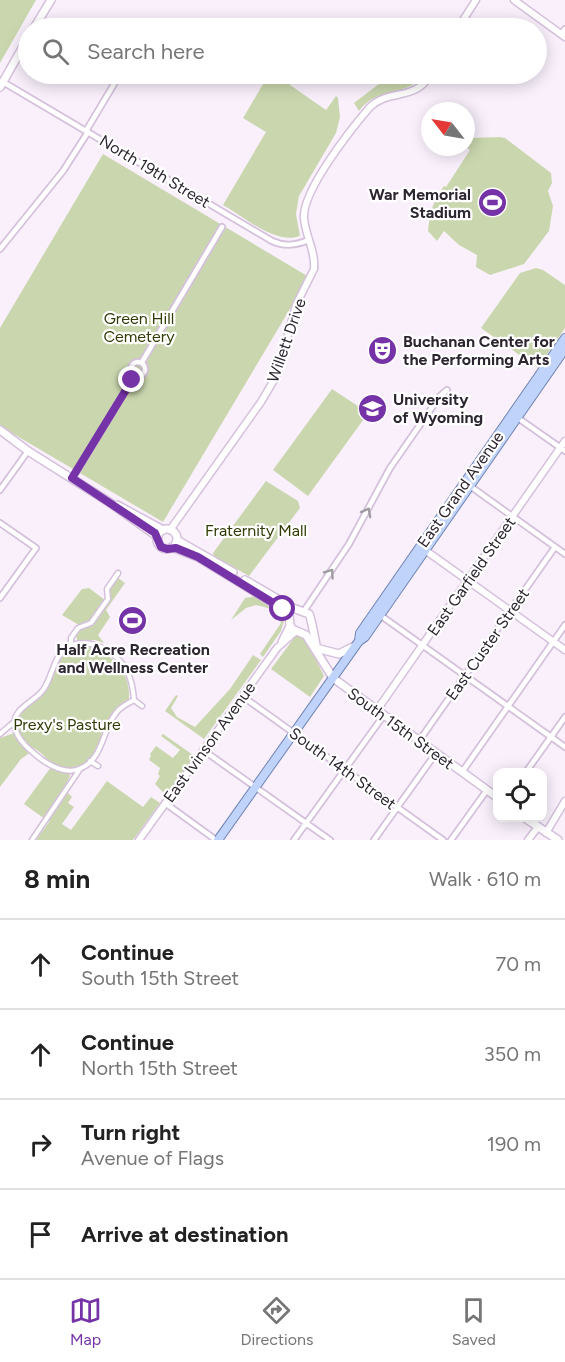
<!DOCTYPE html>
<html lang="en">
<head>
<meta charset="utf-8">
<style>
	body { margin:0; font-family:Figtree,sans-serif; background:#f6f6f6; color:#222 }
	.controls { position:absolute; right:18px; bottom:18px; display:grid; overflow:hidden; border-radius:12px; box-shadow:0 3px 15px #0003 }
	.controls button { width:54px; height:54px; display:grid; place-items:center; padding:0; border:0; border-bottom:2px solid #e0e0e0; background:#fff; color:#222; font:30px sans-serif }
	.compass { position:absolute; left:421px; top:102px; width:54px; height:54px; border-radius:50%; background:#fff; box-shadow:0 3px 15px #0003; rotate:301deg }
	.stop { position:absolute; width:18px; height:18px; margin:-14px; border:4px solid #7533a7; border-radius:50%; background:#fff }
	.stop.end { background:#7533a7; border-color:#fff; box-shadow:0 2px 6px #0008 }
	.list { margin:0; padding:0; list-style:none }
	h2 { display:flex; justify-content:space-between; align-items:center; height:78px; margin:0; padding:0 24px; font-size:26px }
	h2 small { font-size:20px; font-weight:400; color:#767676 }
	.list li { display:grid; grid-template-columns:39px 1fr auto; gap:18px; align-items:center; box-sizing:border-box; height:90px; padding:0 24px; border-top:2px solid #e0e0e0 }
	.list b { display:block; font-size:22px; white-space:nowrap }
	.list p { margin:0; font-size:20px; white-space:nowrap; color:#767676 }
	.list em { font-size:20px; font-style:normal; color:#767676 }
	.icon { flex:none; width:33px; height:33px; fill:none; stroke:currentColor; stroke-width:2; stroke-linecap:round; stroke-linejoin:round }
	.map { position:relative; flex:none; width:565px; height:840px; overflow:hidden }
	.search { position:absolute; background:#fff; box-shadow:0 3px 15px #0003; left:18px; right:18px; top:18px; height:66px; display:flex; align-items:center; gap:15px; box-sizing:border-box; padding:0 21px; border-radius:33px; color:#767676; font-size:22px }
	.sheet { height:438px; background:#fff }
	nav { display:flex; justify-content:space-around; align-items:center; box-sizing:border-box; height:84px; border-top:2px solid #e0e0e0; background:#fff; font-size:16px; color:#767676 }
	nav a { display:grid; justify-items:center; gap:3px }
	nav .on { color:#7533a7 }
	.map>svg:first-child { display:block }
	.green { fill:#cad7ae }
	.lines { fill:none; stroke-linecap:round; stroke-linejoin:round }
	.pedestrian-casing { stroke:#d5c0dc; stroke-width:7 }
	.minor-casing { stroke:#d5c0dc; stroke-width:8 }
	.tertiary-casing { stroke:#d5c0dc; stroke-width:9 }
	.secondary-casing { stroke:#d5c0dc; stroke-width:10 }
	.primary-casing { stroke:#7184b2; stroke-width:10 }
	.pedestrian { stroke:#fff; stroke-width:4 }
	.minor { stroke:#fff; stroke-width:4.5 }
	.tertiary { stroke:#fff; stroke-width:6 }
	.secondary { stroke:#fff; stroke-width:7 }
	.primary { stroke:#c0d4fb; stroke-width:8 }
	.oneway { stroke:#a09da2 }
	.route { stroke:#7533a7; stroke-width:8 }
	.labels { text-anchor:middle; stroke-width:4.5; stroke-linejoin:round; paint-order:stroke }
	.street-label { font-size:16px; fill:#2d2530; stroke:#fff }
	.poi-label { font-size:16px; font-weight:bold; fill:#2d2530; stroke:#fff; text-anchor:start }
	.park-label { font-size:16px; fill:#303b06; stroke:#fff }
</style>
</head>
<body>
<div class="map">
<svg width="565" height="840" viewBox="0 0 565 840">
	<rect width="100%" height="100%" fill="#f9f0fc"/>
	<path class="green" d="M0,0h36l-36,63z
		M269,74h28l-7,11 36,25 10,-14 2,2 2,19 -4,16 -37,63 -3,18 4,22c-24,9 -56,-19 -77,-31l43,-73 -23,-14z
		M392,74h33c-18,24 -47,11 -66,37l-5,-8z
		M500,137l5,1 46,35 1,10 -4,8 5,15 -4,25 -25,33 -34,11 -14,-8 1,-12 -18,-10 -15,-14 -7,10 -9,-10c2,-19 5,-30 16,-45l2,1 24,-37 -4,-3 4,-9z
		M103,154l206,123 -146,245 -163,-96v-98z
		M536,268l7,2 22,15v43l-27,40 -57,-40 39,-55z
		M332,389l32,21 2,6 -58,80 -35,-26z
		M266,481l32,20 2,7 -51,68 -35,-20 -1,-3z
		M117,577l8,6 -19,27 4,7 -12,18 6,8 -9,-3 -17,2 -2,-6 6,-8 9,-3 18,-25 1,-11z
		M89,588l16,12 -16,22 -10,3 -17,-10 20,-26z
		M257,596l25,17 3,4 -4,14 -18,26 -3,-3 21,-31 -9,-14 -16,-4 -10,3 -15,12 14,-22z
		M297,634l9,5 18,37 -14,21 -39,-28z
		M86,645c25,9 45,25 43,54 -5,5 -13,9 -17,16 -11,18 -18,62 -49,52 -8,-2 -15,-6 -20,-12 -9,-10 -22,-7 -27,-29 7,-24 21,-21 32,-39 7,-12 8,-29 20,-38 5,-3 12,-3 18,-4z
		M253,655l8,5 -57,79 -39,-28 11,-16 2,1 -7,12 6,9 18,10 35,-38z
		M14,733l17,19 -10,7 -21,28v-49z
		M163,734l33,23 -29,39 -12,-12 5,-8 -2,-2 2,-6 -11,-8 2,-5 -1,-1 6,-8 17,12 7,-8 -19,-14z
		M51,767l9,4 9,1 1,4 -6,13 8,8 -4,6 6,4 -12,17 9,6 36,-49 36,26 8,-10 9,6 -27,37h-97l13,-18 -25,-18z"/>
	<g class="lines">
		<defs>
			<path id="pedestrian" d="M71,646v-8l7,-10 13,-5 17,-24 -1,-10 11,-16
				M134,700c-1,-13 -4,-28 -13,-38 -13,-15 -39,-27 -57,-12 -11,9 -12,28 -21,40 -8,12 -33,19 -28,38 3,13 16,23 26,31 11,8 25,15 38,10 24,-8 23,-39 37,-56 4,-6 11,-9 18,-13l8,6
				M0,734l14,-12
				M90,761l8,5
				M32,840l48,-71"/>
			<path id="minor" d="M561,34l4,-5
				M3,82l269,159c13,6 24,4 37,-1
				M86,131l34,-57
				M0,249l63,-78 25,-39
				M131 369a7 7 0 1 1 14 0a7 7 0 1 1-14 0Z
				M142,362l80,-135
				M518,418l47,33
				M72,479l63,-104
				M470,486l95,68
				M0,490l28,-39
				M0,523l36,25 -36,50
				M304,611l45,-67 41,-76 50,-72 7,-6
				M380,615l185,132
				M242,696l201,144
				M419,741l136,-194
				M203,750l127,90
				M462,772l103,-147
				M526,772l39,-55
				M165,803l51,37
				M294,840l90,-125
				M374,840l62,-87
				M451,840l36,-50"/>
			<path id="tertiary" d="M514,0l51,37
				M458,28l18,-28
				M170,530l91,-128 13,-22 5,-12 17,-63 18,-36c2,-17 -9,-34 -10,-51 -2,-27 47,-89 66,-111 20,-19 45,-5 61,-33
				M425,550l140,100
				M282,641l8,-16
				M377,710l188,-269
				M546,833l19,-32
				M139,840l138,-192 18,-16
				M528,840l10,-13"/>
			<path id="secondary" d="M34,28l17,-28
				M0,87l28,-49
				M0,430l28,21 81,51 49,35
				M117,505l46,25
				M157 539a10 10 0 1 1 20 0a10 10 0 1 1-20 0Z
				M177,540l56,32
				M172,547l26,10 85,52 6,6 1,10 2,4 14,6 27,43 165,120
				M245,580l48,28 16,6c2,3 6,26 7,31
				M316,648l23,6 14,-7
				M525,818l33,22"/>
			<path id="primary" d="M359,641l1,-8 205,-295
				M218,840l141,-199 6,-4 200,-288"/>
		</defs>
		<use href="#pedestrian" class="pedestrian-casing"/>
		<use href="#minor" class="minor-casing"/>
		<use href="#tertiary" class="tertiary-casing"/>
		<use href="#secondary" class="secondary-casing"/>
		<use href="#primary" class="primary-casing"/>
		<use href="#pedestrian" class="pedestrian"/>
		<use href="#minor" class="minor"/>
		<use href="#tertiary" class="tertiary"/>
		<use href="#secondary" class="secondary"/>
		<use href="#primary" class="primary"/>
	</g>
	<defs><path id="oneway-chevron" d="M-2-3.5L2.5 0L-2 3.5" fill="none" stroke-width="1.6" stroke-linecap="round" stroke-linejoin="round" transform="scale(1.5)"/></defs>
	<g class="oneway">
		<use href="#oneway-chevron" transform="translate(367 512) rotate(-61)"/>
		<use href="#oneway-chevron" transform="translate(330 573) rotate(-55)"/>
	</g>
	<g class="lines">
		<path class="route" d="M132,380l-60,98 83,55 6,14 6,2 9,-1 22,9 85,52"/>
	</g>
	<defs>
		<symbol id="stadium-disc" viewBox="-11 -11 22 22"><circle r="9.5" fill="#7533a7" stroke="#fff"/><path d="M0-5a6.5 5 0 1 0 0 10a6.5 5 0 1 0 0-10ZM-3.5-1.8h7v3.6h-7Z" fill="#fff"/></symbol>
		<symbol id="theatre-disc" viewBox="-11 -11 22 22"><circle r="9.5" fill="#7533a7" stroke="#fff"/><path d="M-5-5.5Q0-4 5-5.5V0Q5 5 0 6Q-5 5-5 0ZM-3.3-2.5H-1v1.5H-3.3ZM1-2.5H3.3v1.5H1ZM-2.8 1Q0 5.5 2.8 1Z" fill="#fff"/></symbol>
		<symbol id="university-disc" viewBox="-11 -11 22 22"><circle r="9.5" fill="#7533a7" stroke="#fff"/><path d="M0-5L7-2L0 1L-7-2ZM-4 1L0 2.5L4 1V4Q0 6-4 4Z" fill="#fff"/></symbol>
	</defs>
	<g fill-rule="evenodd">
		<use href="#stadium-disc" x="476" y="186" width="33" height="33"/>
		<use href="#theatre-disc" x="366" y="334" width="33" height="33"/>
		<use href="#university-disc" x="356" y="392" width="33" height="33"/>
		<use href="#stadium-disc" x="116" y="604" width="33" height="33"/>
	</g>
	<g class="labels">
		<g class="street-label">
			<text transform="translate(155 171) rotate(31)" y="6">North 19th Street</text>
			<text transform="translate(286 340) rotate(-71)" y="6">Willett Drive</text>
			<text transform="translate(460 489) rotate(-55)" y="6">East Grand Avenue</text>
			<text transform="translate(471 576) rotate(-55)" y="6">East Garfield Street</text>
			<text transform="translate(487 644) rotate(-55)" y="6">East Custer Street</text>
			<text transform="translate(401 728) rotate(36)" y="6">South 15th Street</text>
			<text transform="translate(209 742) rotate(-54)" y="6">East Ivinson Avenue</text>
			<text transform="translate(343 768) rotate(36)" y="6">South 14th Street</text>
		</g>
		<g class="poi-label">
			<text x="471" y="200" text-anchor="end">War Memorial<tspan x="471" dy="18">Stadium</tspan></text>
			<text x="403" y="347">Buchanan Center for<tspan x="403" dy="18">the Performing Arts</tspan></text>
			<text x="393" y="405">University<tspan x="393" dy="18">of Wyoming</tspan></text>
			<text x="133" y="655" text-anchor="middle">Half Acre Recreation<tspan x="133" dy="18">and Wellness Center</tspan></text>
		</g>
		<g class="park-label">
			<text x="139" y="324">Green Hill<tspan x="139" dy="18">Cemetery</tspan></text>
			<text x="256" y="536">Fraternity Mall</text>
			<text x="67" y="730">Prexy's Pasture</text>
		</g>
	</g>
</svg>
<div class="controls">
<button><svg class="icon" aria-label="locate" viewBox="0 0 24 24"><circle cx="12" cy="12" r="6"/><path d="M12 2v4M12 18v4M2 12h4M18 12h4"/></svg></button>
</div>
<svg class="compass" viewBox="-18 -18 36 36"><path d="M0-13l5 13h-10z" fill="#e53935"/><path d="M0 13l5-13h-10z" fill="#767676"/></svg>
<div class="stop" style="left:283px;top:609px"></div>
<div class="stop end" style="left:132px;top:380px"></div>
<div class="search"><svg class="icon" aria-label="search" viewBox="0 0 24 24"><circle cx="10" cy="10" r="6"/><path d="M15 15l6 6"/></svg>Search here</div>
</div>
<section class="sheet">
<h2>8 min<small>Walk · 610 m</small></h2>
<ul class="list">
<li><svg class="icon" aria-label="ahead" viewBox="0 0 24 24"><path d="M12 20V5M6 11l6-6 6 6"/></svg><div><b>Continue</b><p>South 15th Street</p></div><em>70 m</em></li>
<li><svg class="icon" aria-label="ahead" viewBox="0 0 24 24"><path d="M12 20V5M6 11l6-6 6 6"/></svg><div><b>Continue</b><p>North 15th Street</p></div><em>350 m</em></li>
<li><svg class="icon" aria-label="right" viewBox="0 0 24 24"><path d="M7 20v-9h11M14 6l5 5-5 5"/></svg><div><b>Turn right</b><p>Avenue of Flags</p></div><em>190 m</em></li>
<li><svg class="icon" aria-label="arrive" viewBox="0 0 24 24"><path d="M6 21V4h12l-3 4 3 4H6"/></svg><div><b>Arrive at destination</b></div></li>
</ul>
</section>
<nav>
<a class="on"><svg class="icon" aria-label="map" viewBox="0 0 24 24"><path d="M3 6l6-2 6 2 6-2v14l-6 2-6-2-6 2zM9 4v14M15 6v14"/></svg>Map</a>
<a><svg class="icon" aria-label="directions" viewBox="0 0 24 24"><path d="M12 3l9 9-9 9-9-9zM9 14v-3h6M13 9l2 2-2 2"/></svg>Directions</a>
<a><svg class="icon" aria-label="saved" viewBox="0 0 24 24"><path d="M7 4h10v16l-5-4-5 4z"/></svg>Saved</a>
</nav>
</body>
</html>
